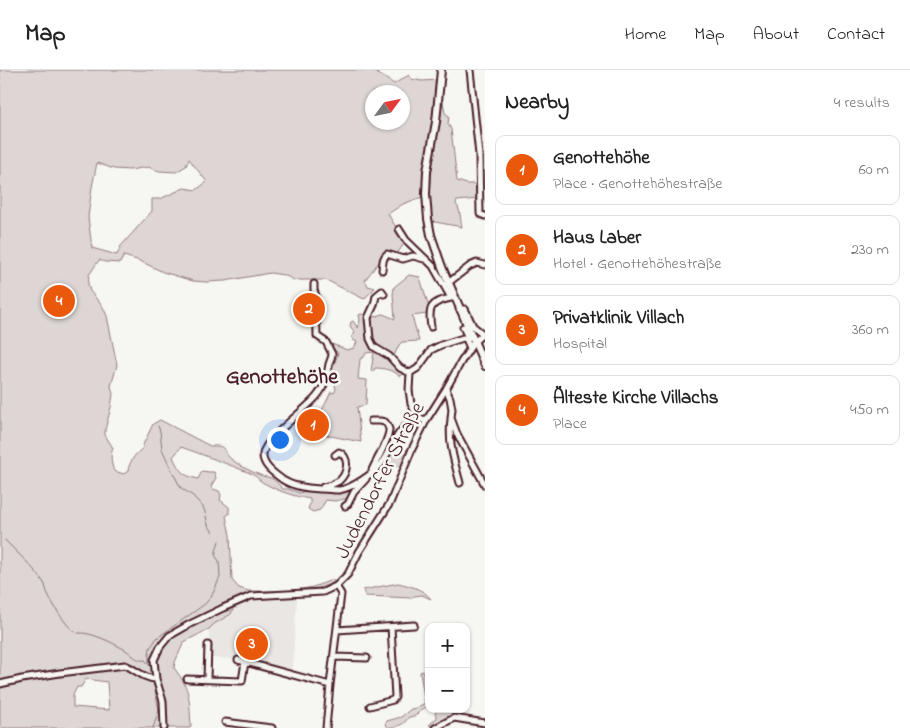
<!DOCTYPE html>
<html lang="en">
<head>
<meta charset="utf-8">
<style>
	body { margin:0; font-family:"Indie Flower",sans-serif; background:#f6f6f6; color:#222 }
	.controls { position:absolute; right:15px; bottom:15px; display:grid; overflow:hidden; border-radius:10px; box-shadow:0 1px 4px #0004 }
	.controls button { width:45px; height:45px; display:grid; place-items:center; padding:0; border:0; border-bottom:1px solid #e0e0e0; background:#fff; color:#222; font:25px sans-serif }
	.compass { position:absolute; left:365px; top:15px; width:45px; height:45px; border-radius:50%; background:#fff; box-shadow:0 1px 4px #0004; rotate:57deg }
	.you { position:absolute; left:279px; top:369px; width:18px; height:18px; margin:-12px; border:4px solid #fff; border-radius:50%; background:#1a73e8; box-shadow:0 0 0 8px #1a73e833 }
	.badge { display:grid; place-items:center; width:32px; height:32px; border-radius:50%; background:#ea580c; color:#fff; font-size:16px; font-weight:700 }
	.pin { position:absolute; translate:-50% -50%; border:2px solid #fff; box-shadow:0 1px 5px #0006 }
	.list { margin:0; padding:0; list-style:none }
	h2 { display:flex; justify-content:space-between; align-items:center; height:65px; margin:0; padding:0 20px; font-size:21px }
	h2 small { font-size:16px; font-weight:400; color:#767676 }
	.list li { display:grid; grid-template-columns:32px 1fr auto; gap:15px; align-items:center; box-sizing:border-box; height:70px; margin:0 10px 10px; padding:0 10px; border:1px solid #e0e0e0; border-radius:10px }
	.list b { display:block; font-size:19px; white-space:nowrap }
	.list p { margin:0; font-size:16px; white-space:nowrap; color:#767676 }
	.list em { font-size:16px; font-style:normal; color:#767676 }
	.map { position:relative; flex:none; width:485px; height:658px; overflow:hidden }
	header { display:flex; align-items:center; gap:30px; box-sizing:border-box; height:70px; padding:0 25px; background:#fff; border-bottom:1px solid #e0e0e0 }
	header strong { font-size:24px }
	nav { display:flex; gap:28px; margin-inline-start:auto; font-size:18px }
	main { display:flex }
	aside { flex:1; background:#fff }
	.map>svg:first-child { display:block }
	.built { fill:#e9e6e3 }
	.green { fill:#ddd6d5; stroke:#947a80; fill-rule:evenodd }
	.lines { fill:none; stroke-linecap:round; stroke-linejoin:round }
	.stream { stroke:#8e747a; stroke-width:1 }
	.minor-casing { stroke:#4a1f2b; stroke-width:9 }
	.major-casing { stroke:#4a1f2b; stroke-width:10 }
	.minor { stroke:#f6f6f2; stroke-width:5 }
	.major { stroke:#f6f6f2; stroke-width:6 }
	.labels { text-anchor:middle; stroke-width:5; stroke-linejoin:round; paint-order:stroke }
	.street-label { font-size:21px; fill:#4a1f2b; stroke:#f6f6f2 }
	.neighbourhood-label { font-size:22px; font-weight:bold; fill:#4a1f2b; stroke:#f6f6f2 }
</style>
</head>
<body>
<header>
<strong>Map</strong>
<nav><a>Home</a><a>Map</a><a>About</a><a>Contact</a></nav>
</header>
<main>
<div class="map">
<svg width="485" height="658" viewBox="0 0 485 658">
	<rect width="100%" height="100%" fill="#f6f6f2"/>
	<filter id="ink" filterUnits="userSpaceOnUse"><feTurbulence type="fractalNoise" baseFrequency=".02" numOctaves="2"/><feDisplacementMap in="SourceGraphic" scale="10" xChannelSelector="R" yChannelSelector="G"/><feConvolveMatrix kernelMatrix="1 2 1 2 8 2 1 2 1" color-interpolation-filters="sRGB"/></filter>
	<g filter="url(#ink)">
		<path class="built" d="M300,523l-3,6 -5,71 -28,-7 -28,-4 -27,-1v-29l5,-5 16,-10 4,-9 14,-8z"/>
		<path class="green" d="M0,0h372l22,14 15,-9 2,4 11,2 15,-1 -4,42 -8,50 -3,25 -19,7 -15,10 17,28 -8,12 -11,-1 -21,27 3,6 7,2 -11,11 -38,-19h-32l-10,-5 -14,-2 -45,8 -19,1 -13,-1 -30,-9 -23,-11 -16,-5 -4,7 -15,-1 -6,-2 -10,15 -1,10 2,6 13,16 4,9 10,49 -6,21 2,8 -2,13 -6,23v5l8,13c-3,7 -2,16 1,23l10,3 4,-3c1,-9 8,-18 15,-23v-3l10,-21 7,-4 50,26c18,-1 11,4 21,13 9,7 19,12 29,16 3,2 9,2 11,3 4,2 9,8 12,11h5l12,4 8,-4 44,-1 -3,10 -14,3 -9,-1 -6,10 -7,2 -5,-3 2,-5v-5c-18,-3 -32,-8 -48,-17 -4,-3 -7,-7 -12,-9 -23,-9 -46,-18 -69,-26l-8,10c7,15 9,18 25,22l4,-8 7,1h5l2,6 -5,8 2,3 6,2 2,4 -1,5 9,7v7l-3,2 4,19 2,45 7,8 10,3h43l21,-4 19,-7 3,2 -21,8 -66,7 -14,8 -3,9 -17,10 -5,5 -25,13 -9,20 -1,6c17,21 15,31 17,57l-1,3h-190zM372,22h30v30h-30zM189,89l18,23 -11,8 -12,-2 -24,11h-8v12l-31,35 -4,9 -25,-7 -4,-31 4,-30 5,-24 17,6 16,1 18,-3 11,4 17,1 10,-6zM86,609l21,3 2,28 -36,-3v-12l4,-8h4z
			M443,31l2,12 4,3 -1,8 3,5 6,52 10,3h11v15l-21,2 -1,3c5,6 4,15 6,23l-27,-5 -5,-2c-2,-39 6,-80 13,-119z
			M409,205l11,2 1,4 8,26 -2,7 -15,2 7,25 -17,1 -3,3 -6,13 12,14 -5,4c-7,-6 -17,-8 -25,-8l-2,4 -2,-1 3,-19 -8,1 -2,4 -4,2 -2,20 9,1 -1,25 -9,2 4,35 -45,-9 -4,-2 19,-39 3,1 2,-4 -1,-3 2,-8 -3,-2 -2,-5 6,-18 -6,-5v-4l15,6 7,-2 3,-6 -4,-2 -1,-4 3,-3 -5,-7 1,-4 2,-1 5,7 2,-8 -1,-5 2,-1 13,3 9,-3 12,5 -2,-25 1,-7z
			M396,374l12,7 -7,17 -16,-8 7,-12z
			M398,513c12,3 24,5 33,16l-9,-4 -8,1 -2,2 -47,-2 -2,-6z
			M423,601l4,29 2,4 -1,2 -7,4 -6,6 -6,1 -5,6 -10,5h-5l-4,-4 2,-3 14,-4 10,-8 5,-1 9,-5 -5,-31z
			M437,639h23l-1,7c-10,-1 -17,7 -26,11l-4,-2 8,-7 -2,-4z"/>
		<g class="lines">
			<path class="stream" d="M158,356l2,5 2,18 11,24 8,15 12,8 10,11 2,5 3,13 5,7
				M5,470c13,14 29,27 39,43 2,4 2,8 4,11 5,11 17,31 27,38
				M78,563c15,-1 34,10 46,16 7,4 13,13 21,11l6,7 1,10
				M149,595v-11l1,-6 7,-10 48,-34 6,-7 4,-8 5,-12 -1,-16 -4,-6 4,-14
				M153,611l6,29 -6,18"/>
			<defs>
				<path id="minor" d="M470,0l9,85 1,59 5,2
					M399,159l7,11 27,26 18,32h3
					M382,200c1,-6 0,-12 5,-16l16,5 10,-3 11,3
					M448,213l22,-17 7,-3 8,2
					M314,214v6l2,6 1,40 9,6 6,12c0,3 -2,7 -3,10 -2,12 -4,23 -12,32 -11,14 -52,42 -54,58 -1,12 12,20 20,26 11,7 24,8 37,9 6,0 13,1 19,1 12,-1 35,-17 42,-26 14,-20 16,-44 46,-45
					M384,224l-2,-3 -6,5 -2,9 -6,13 2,21 4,8 15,9 11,12 10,5
					M459,239h6l8,17 10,8
					M431,257c-3,-19 -1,-25 20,-29
					M463,257l5,11 -1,2
					M410,303l8,-5 13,-18 10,-5 22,-7 3,1 4,9
					M410,303l-1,17 2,14 8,15
					M446,319l4,9 2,11 -1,9 6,16 28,51
					M451,349c-3,25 3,41 9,64
					M371,351h9l5,1c2,2 3,3 4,7 1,9 -13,32 -17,41
					M323,417c6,-1 11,-3 16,-6 9,-8 11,-24 0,-29l-4,3
					M345,436l3,-2 6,-12 12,-13
					M337,560l77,-5
					M334,587l33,1
					M238,590l92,25
					M187,609l55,2 3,-19
					M207,609l1,-34
					M0,614l22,-5 38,-6 65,-8c10,4 19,14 31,14
					M370,636l23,-6 2,-3 -4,-70
					M225,652l47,6
					M164,658l-1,-27 -7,-22 -2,-19 6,-13 9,-11 21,-12 33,-16 28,-12 72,-4 13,-6 12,-12 11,-22 31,-49 22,-54 15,-30 19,-30 15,-27 13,-20 9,-8h2
					M326,658l4,-43 11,-91 -5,-8
					M435,658l19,-10 31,5"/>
				<path id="major" d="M441,0l-5,52 -9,49 -1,23 2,25 3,16 11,32 43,99"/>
			</defs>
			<use href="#minor" class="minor-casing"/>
			<use href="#major" class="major-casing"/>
			<use href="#minor" class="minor"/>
			<use href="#major" class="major"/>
		</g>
	</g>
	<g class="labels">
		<g class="street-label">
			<text transform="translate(379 410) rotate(-63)" y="7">Judendorfer Straße</text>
		</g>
		<g class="neighbourhood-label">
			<text x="282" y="313">Genottehöhe</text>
		</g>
	</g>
</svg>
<div class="controls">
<button>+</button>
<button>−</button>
</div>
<svg class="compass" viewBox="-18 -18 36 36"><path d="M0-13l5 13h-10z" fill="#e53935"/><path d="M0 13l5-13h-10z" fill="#767676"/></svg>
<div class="you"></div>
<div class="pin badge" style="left:313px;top:355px">1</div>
<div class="pin badge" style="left:309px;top:239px">2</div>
<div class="pin badge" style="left:252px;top:574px">3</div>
<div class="pin badge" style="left:59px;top:231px">4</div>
</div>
<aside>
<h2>Nearby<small>4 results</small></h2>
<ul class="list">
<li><span class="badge">1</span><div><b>Genottehöhe</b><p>Place · Genottehöhestraße</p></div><em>60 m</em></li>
<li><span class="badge">2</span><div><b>Haus Laber</b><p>Hotel · Genottehöhestraße</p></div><em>230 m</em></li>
<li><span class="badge">3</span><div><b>Privatklinik Villach</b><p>Hospital</p></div><em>360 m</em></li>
<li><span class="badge">4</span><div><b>Älteste Kirche Villachs</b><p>Place</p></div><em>450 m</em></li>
</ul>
</aside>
</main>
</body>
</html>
